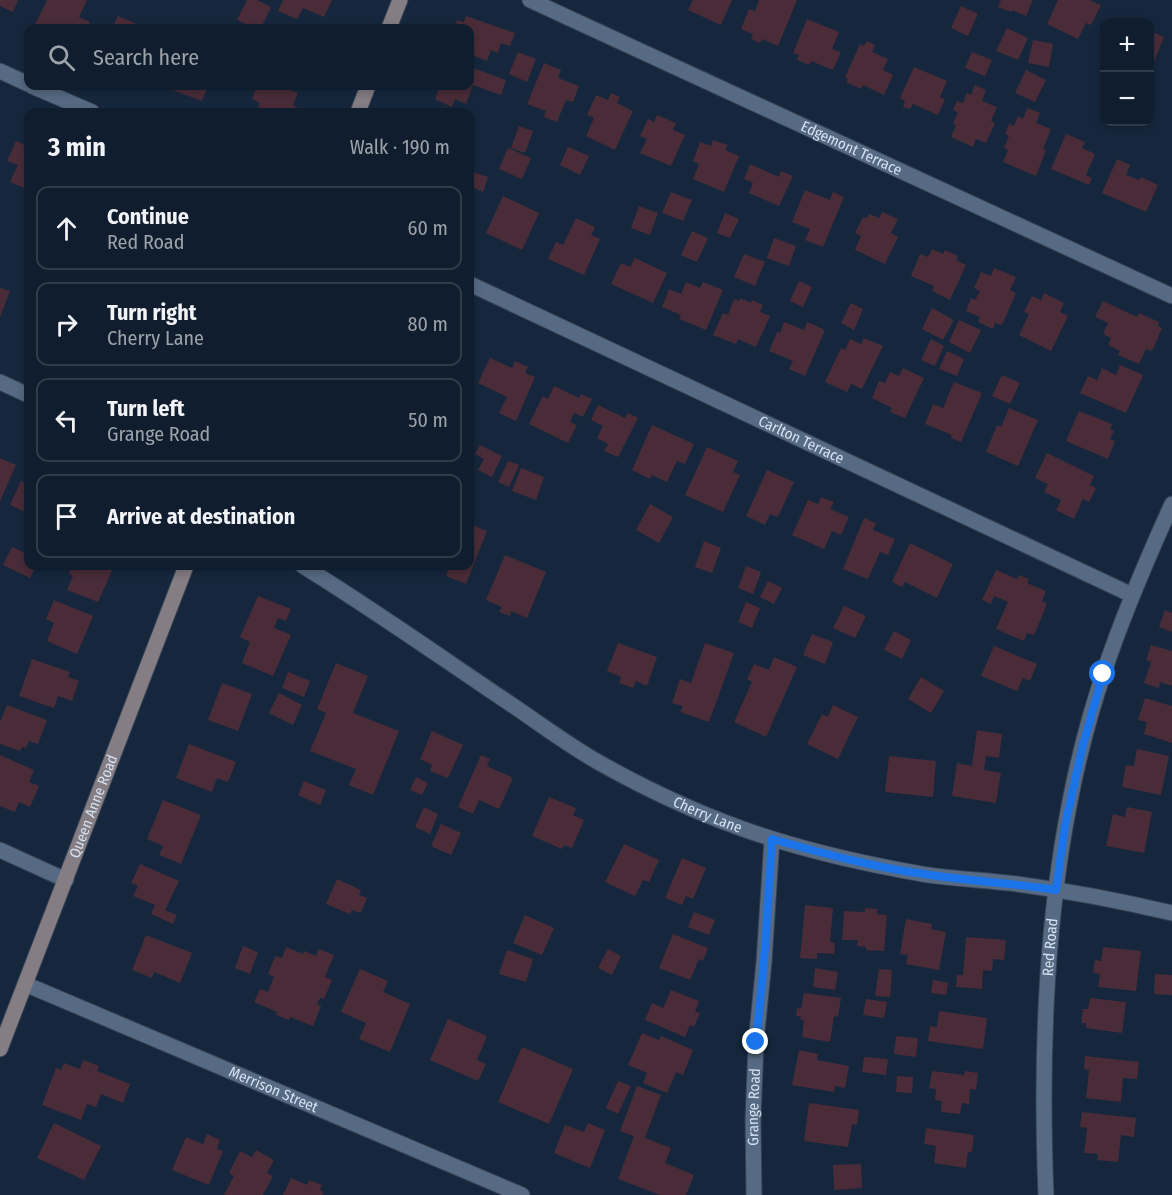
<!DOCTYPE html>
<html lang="en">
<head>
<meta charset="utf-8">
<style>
	body { margin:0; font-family:"Fira Sans Condensed",sans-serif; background:#1e2a3a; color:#f1f3f6 }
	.controls { position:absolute; right:18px; top:18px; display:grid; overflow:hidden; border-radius:12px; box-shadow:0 3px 9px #0003 }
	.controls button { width:54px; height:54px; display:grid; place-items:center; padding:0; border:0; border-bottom:2px solid #303b4a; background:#101d2e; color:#f1f3f6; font:30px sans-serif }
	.stop { position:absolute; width:18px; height:18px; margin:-14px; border:4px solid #1a73e8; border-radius:50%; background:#fff }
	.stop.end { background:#1a73e8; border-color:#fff; box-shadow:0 2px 6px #0008 }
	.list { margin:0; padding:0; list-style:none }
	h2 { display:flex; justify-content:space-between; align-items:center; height:78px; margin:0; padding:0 24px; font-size:26px }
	h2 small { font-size:20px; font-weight:400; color:#9ca2aa }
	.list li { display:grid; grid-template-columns:39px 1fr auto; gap:18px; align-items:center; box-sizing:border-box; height:84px; margin:0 12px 12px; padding:0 12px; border:2px solid #303b4a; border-radius:12px }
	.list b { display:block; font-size:22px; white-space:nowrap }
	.list p { margin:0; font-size:20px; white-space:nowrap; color:#9ca2aa }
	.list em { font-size:20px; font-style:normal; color:#9ca2aa }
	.icon { flex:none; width:33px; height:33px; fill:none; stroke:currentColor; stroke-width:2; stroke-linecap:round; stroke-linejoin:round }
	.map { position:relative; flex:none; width:1172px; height:1195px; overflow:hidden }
	.search { position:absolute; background:#101d2e; box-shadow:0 3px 9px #0003; left:24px; top:24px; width:450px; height:66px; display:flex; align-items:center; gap:15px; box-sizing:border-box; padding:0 21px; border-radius:12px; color:#9ca2aa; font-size:22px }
	.panel { position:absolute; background:#101d2e; box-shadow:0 3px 9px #0003; left:24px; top:108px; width:450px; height:462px; border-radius:12px }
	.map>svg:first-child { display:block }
	.building { fill:#492c38 }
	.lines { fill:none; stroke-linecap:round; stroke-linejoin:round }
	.street-casing { stroke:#354154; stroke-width:17 }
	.secondary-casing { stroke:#354154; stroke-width:17 }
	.street { stroke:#566a83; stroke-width:15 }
	.secondary { stroke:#847d84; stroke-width:15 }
	.route { stroke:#1a73e8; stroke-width:8 }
	.labels { text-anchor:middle; stroke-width:6; stroke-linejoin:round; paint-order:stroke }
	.street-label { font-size:15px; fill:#d5e1f0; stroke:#16273d }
</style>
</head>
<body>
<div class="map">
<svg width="1172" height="1195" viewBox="0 0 1172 1195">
	<rect width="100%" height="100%" fill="#16273d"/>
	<path class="building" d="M0,0h18l-5,12 -13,-6z
		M47,0h40l-8,17 11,5 -3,6h-51l-2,-1z
		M247,0h10l14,7 -10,21h-6l-18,-8z
		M283,0h49l-8,17 -21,-9 -6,11 -19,-8z
		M693,0h39l-11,25 -33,-15z
		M759,0h38l-19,46 -16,-7 -2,4 -9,-4 2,-5 -12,-5 8,-20 6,2z
		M1001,0h32l-7,16 -14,-6 -1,2 -13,-5z
		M1058,0h31l12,5 -10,20 -5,-2 -8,16 -31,-15z
		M961,6l17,8 -10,22 -17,-8z
		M118,16l29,12h-35z
		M466,16l49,17 -5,13 -9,-3 -3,10 -7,-3 -4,11 -17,-7v-26h-15l2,-8 7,2z
		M807,19l32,13 -7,17 9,3 -8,18 -22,-9 -2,4 -12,-5 2,-5 -6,-2z
		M1007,28l21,10 -10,22 -22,-9z
		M1150,31l14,6 -14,35z
		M1033,40l20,4 -4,23 -21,-4z
		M867,41l8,4 -3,7 16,7 -5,11 10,5 -9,20 -21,-10 -2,4 -15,-7 2,-3 -3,-2 15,-33 4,2z
		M518,52l18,7 -9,23 -18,-8z
		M972,52l20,8 -7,16 -20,-8z
		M544,63l17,7 -3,8 21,8 -6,16 -7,-2 -9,22 -13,-5 2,-6 -19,-7z
		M470,67l36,13 -5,15 -28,-10 -7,19 -11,-5 -3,8 -17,-8 5,-13h30z
		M914,67l33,14 -7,16 5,2 -7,16 -25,-11 -3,5 -7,-2 2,-6 -5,-3z
		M1026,70l20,10 -11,22 -20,-9z
		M975,85l11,5 -4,11 15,6 -6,14 4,2 -9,20 -10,-4 -3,8 -22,-10 5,-12 -3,-1 5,-12 -5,-2 4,-9 6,2 4,-10 4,2z
		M162,86h46l-6,15z
		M257,86h22l19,7 -5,12 5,3 -2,4h-40l4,-9 -8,-4z
		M611,93l9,4 -3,6 16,8 -18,39 -29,-14 8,-18 -7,-3 9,-20 12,5z
		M1027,108l13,5 -4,10 15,6 -8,20 3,1 -10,26 -33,-14 5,-12 -4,-2 5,-12 -4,-2 4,-10 5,2 4,-10 5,3z
		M657,115l19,8 -3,7 12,5 -14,31 -31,-13 7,-14 -7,-3 8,-17 6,3z
		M519,126l14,5 -8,22 -14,-5z
		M1066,134l19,8 -3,6 13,6 -9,21 6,3 -3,7 -38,-16z
		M713,140l15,5 -3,5 14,6 -15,36 -31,-13 6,-15 -6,-3 7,-19 11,4z
		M16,141l12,5v39l-1,4 -17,-7 8,-17 -11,-4z
		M568,147l21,9 -9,19 -20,-10z
		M508,148l23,10 -9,21 -23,-10z
		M1117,159l13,6 -4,10 13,5 2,-3 17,8 -12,27 -44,-19z
		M750,164l29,13 2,-6 12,5 -14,30 -30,-13 4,-10 -9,-4z
		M470,171l18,6 -5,15 -13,-6z
		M805,190l25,10 3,-8 11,5 -21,50 -18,-7 5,-11 -18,-7z
		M671,192l21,8 -9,21 -21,-8z
		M503,196l36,17 -17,37 -36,-17z
		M639,206l19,7 -8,22 -19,-7z
		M882,212l16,7 -7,14 7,4 -13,27 -30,-14 6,-14 -6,-3 8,-16 4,1 2,-4 10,4z
		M725,213l14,6 -9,19 -13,-5z
		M576,218l19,9 -4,8 9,4 -16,36 -36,-16 8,-17 7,3z
		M692,231l16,7 -11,24 -16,-7z
		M774,238l22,8 -7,20 -22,-8z
		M932,249l11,5 2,-4 13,6 -2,4 10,5 -16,35 -18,-9 2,-5 -23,-10 9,-22 8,3z
		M744,254l21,8 -10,24 -21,-9z
		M635,258l32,15 -14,30 -42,-19 10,-21 9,4z
		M994,268l22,9 -6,13 6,3 -14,32 -7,-2 -2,6 -15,-7 2,-5 -14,-6 5,-13 4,2 5,-9 -6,-3 7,-16 10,4z
		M799,281l13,6 -9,20 -13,-6z
		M686,282l14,6 3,-6 20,8 -17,40 -27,-11 2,-4 -19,-8 7,-18 12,5z
		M0,288l10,3 -10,26z
		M1044,293l20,10 -4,9 8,4 -17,35 -32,-16 10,-21 -5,-2 8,-16 9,4z
		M740,298l11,5 1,-3 11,5 -3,7 10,4 -14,31 -18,-8 -2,5 -23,-9 10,-22 5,2 6,-16 5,2z
		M1103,301l34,16 2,-4 20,9 -1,4 4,2 -10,23 -6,-2 -7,15 -21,-9 2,-4 -12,-6 3,-7 -8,-4 5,-11 -13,-6z
		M851,303l12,6 -9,21 -13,-7z
		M932,308l22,12 -11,20 -21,-11z
		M959,320l22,10 -11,23 -21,-11z
		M784,322l20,8 3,-8 18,8 -20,46 -16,-7 4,-8 -24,-10 8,-19 3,1z
		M864,338l19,8 -21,43 -11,-5 -4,8 -22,-10 16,-34 4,2 5,-11 11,5z
		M931,339l13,7 -9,20 -14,-6z
		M947,351l17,8 -7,17 -18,-7z
		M490,358l22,10 3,-7 13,6 -3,6 10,4 -19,44 -17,-8 8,-16 -29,-14z
		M1120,365l23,10 -17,38 -46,-20 8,-17 9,4 5,-12 14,7z
		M903,368l21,10 -19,40 -15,-6 2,-4 -20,-10 7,-17 6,2 5,-11 9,4z
		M1002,375l18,8 -10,21 -18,-8z
		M954,382l28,11 -21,49 -10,-4 1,-3 -27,-11 8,-20 10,4z
		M554,386l25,12 2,-4 11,5 -9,18 -9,-4 -4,9 7,3 -9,18 -39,-19 14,-28 5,3z
		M598,405l27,13 3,-5 10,5 -20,39 -14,-6 4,-7 -11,-6 6,-12 -12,-6z
		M1009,408l29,12 -20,46 -32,-14 11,-27 4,2z
		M1079,411l33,13 -2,5 4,2 -4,8 5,2 -7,18 -42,-18z
		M652,425l42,19 -9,20 -8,-3 -10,21 -15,-7 -2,4 -18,-9z
		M480,445l22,11 -10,21 -14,-7 6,-11 -9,-5z
		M707,447l31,14 -5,11 7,3 -17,37 -38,-17z
		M1047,453l47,23 -4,9 6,3 -7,14 -6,-3 -9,20 -18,-9 5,-10 -17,-8 4,-8 -13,-6z
		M0,458l16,7 -16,36z
		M508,461l11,4 -10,22 -11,-5z
		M521,468l23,9 -8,23 -24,-9z
		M767,470l27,12 -16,35 -8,-3 -5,11 -19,-9z
		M21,481l7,3v29l-18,-8z
		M821,497l13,5 -4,7 19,8 -8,18 -9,-4 -8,18 -32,-14 16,-35 10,4z
		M650,504l23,13 -14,26 -23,-13z
		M864,518l12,5 -3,7 22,9 -7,16 -8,-3 -12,27 -25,-10z
		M470,524l17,7 -21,53 -20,-8 4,-10h20z
		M704,541l17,7 -9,25 -17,-6z
		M910,543l43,21 -16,34 -32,-16 -3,5 -10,-5z
		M12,547l16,7v12h8l-6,12 -27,-13z
		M505,555l41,17 -19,46 -16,-7 -1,5 -11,-4 3,-5 -16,-7z
		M72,566h42l-16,36 -31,-12 6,-14 -4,-2z
		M746,566l15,6 -8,22 -15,-6z
		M996,570l21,9 2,-4 10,4 -2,4 19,8 -4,10 5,3 -13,31 -7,-2 -3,8 -28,-12 12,-27 -14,-6 -3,8 -9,-4z
		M768,581l14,7 -8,16 -14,-7z
		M258,596l33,13 -5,12 -8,-3 -4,10 17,7 -18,41 -31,-13 8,-21 -10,-5z
		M54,600l39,16 -16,38 -30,-13 7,-18 -8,-4z
		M746,602l14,6 -8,20 -14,-6z
		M844,606l22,10 -11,22 -22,-10z
		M1165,610l7,3v19l-13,-5z
		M894,631l17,9 -9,19 -18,-9z
		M812,634l21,8 -8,22 -22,-9z
		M618,643l39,14 -10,29 -11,-5 -3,7 -14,-5 2,-6 -14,-6z
		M705,643l29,10 -25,69 -29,-10 3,-6 -11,-3 8,-24 11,4z
		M1151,645l21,6v35l-12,-4 -1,6 -15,-5 7,-21 -5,-2z
		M994,646l43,18 -7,17 -7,-3 -6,13 -36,-15z
		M774,657l23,10 -31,70 -32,-15 18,-40 -5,-3 7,-15 15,6z
		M32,659l38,13 -2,5 11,4 -7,20 -14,-5 -4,12 -35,-12z
		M336,663l32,13 -15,37 46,18 -26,64 -24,-10 7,-16 -46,-18 16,-38 -9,-4z
		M288,672l22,9 -6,16 -22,-9z
		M921,677l23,14 -13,22 -23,-14z
		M222,683l30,11 -14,37 -30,-11z
		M279,693l23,12 -9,20 -24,-12z
		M1145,698l27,8v37l-28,-9 3,-12 -9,-2z
		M7,705l40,15 -9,24 -9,-3 -3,7 -4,-1 -2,4 -20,-7v-22z
		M833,705l25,12 -20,42 -31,-15 15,-30 6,3z
		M977,730l25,4 -3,24 -13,-2 -2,14 17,3 -5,30 -44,-7 5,-33 15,3z
		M432,731l31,14 -15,33 -18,-7 2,-6 -12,-6z
		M189,744l47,18 -8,20 -11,-4 -5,14 -36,-14z
		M1137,749l32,7 -8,39 -39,-8 4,-22 8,1z
		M0,755l34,15 -5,12 10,4 -9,21 -11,-5 -4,10 -15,-6z
		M481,755l9,4 -3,7 26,12 -14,31 -20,-9 -6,14 -15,-7z
		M889,756l47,5 -3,36 -48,-5z
		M416,777l12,6 -6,12 -12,-5z
		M304,781l22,9 -6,15 -22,-10z
		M549,797l27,11 -3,7 11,5 -12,28 -8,-3 -2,4 -30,-13z
		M163,800l38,15 -20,49 -22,-9 4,-9 -16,-7z
		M424,807l14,7 -8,20 -15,-7z
		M1127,807l25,5 -8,41 -38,-7 7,-32 12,3z
		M441,824l20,9 -10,22 -20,-9z
		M624,844l35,16 -10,22 -6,-2 -8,16 -30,-14z
		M682,858l24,10 -13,31 -7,-3 -4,9 -17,-7z
		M140,864l39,17 -14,29 12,5 -4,9 -22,-10 4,-9 -22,-9 5,-10 -7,-3z
		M337,879l24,11 -2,5 8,3 -6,15 -9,-3 -2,4 -24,-10z
		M805,905l28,3 -3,34 5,1 -1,11 -17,-1v6l-17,-1z
		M865,908l12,1v5l10,1 -3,36 -18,-1v-3l-9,-1 1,-6h-16l2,-29 21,1z
		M694,912l21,8 -6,15 -21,-8z
		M525,915l29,13 -12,27 -29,-12z
		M906,919l26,5 -1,5 15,3 -7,38 -33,-6 2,-9 -8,-1z
		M673,934l35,14 -5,13 -4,-2 -9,21 -31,-12z
		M146,935l46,18 -12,30 -26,-11 -2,6 -20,-8z
		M966,937l40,3 -2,20 -11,-1 -1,12 -9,-1 -1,19 -26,-2 1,-12h6z
		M243,946l15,6 -8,22 -15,-6z
		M286,947l17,7 1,-3 12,5 3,-7 15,6 -9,22 7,3 -8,19 -4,-1 -3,6 4,2 -8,20 -23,-9 -1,3 -13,-5 1,-3 -23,-10 6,-13 8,3 6,-15 -6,-3 7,-18 7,2z
		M1103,947l38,4 -5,40 -38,-4 2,-13 -7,-1 2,-13 6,1z
		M608,949l13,7 -9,19 -14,-7z
		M507,950l26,9 -7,23 -27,-8z
		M815,968l23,4 -3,18 -22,-3z
		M360,969l28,12 -5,11 27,12 -20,48 -31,-13 7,-16 -25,-11z
		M879,969l13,1 -2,27 -15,-1z
		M1155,974l17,1v20l-18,-1z
		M933,980l15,3 -2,12 -15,-2z
		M671,990l28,11 -4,11 5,1 -6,14 -4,-2 -5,12 -40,-17 7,-17 11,5z
		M804,993l37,5 -3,19 -4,-1 -4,26 -28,-5 2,-17h-4l1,-4h-5l1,-8 4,1z
		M1090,998l36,4 -4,31 -36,-5v-5h-5l2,-14h5z
		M866,999l21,3 -3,16 -21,-3z
		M939,1011l48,7 -4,31 -55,-8 2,-15 7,1z
		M448,1019l39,17 -10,24 9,4 -8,17 -48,-21z
		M642,1033l17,7 2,-4 32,14 -10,25 -7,-3 -9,21 -24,-10 4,-10 -19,-8z
		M896,1036l22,2 -2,19 -22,-3z
		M522,1047l51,22 -24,55 -51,-22z
		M799,1050l19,4 -1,6 32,6 -4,22 -10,-2 -1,6 -42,-7z
		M1085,1056l54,6 -2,17 -14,-1 -2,24 -35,-4 3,-28 -5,-1z
		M864,1057l24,2 -2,16 -24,-3z
		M83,1060l16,6 -2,5 33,13 -7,19 -22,-9 -5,13 -9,-3 -6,16 -39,-15 14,-37 5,2 3,-7 16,6z
		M932,1071l32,4 1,-4 13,2 -2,17 -6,-1 -1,15 -7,-1 -2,11 -19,-2 1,-11 -7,-1 1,-11 -7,-1z
		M897,1076l16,1 -1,16 -16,-1z
		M618,1081l13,5 -13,28 -12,-6z
		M637,1086l24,9 -16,43 26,10 -6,15 29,12 -8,20h-26l-42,-16 16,-43 -14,-5z
		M809,1103l50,7 -2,15 -5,-1 -4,23 -44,-6z
		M1082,1112l54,6 -2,19 -13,-2 -3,27 -21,-2 1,-6 -14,-1 3,-25 -7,-1z
		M54,1123l47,23 -17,34 -47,-22z
		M588,1123l17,7 -15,38 -36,-15 11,-28 19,7z
		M926,1128l48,7 -2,17h-4l-2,16 -32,-5 2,-17 -12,-2z
		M207,1134l13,6 -3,9 6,2 -14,34 -37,-15 14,-33 17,7z
		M256,1150l18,10 -7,13 6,3 -10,19h-39l10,-19 -5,-3 11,-22 12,6z
		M861,1164l1,24 -28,2 -1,-25z
		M291,1178l16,7 2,-5 13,5 -2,5 4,2 -2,3h-39z"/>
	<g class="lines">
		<defs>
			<g id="street">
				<path id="s1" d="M530,0l642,296"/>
				<path d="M0,71l28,13"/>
				<path d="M32,86l60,26"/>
				<path id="s2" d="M470,284l662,311"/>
				<path d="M0,382l28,13"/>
				<path id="s3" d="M303,566c73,45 143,95 215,143 26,18 52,37 80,53 55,31 114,58 175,77 48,15 98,26 149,35 31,5 63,6 95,10 52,7 104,17 155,29"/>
				<path d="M0,850l66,30"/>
				<path id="s4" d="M25,984l497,211"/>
				<path id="s5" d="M754,1195l-1,-75 3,-78 8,-80 8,-123"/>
				<path id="s6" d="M1046,1195c-7,-172 2,-358 58,-523 19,-57 43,-113 68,-168"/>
			</g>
			<g id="secondary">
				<path d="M389,28l11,-28"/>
				<path d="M358,112l10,-26"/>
				<path id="s7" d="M0,1049l186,-483"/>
			</g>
		</defs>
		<use href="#street" class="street-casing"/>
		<use href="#secondary" class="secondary-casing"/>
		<use href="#street" class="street"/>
		<use href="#secondary" class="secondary"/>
	</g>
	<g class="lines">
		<path class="route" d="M756,1042l8,-80 8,-123c50,14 100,28 152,35 44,7 88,9 132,16l9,-64 17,-77 21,-75"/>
	</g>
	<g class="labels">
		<g class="street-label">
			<text dy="5" stroke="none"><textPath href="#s1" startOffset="354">Edgemont Terrace</textPath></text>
			<text dy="5" stroke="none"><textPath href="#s2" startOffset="366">Carlton Terrace</textPath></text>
			<text dy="5" stroke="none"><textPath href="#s7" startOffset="260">Queen Anne Road</textPath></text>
			<text dy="5" stroke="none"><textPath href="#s3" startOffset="476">Cherry Lane</textPath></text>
			<text dy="5" stroke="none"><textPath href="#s6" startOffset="248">Red Road</textPath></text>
			<text dy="5" stroke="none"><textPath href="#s4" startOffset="270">Merrison Street</textPath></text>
			<text dy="5" stroke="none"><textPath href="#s5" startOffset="88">Grange Road</textPath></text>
		</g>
	</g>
</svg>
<div class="controls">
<button>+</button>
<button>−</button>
</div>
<div class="stop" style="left:1103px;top:674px"></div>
<div class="stop end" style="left:756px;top:1042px"></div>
<div class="search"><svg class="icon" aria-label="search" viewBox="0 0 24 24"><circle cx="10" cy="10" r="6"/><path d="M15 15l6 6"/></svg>Search here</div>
<section class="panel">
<h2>3 min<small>Walk · 190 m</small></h2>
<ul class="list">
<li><svg class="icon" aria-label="ahead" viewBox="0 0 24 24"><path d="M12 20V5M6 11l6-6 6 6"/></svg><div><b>Continue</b><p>Red Road</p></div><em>60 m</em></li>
<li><svg class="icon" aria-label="right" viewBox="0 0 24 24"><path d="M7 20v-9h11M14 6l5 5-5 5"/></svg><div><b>Turn right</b><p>Cherry Lane</p></div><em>80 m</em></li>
<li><svg class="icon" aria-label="left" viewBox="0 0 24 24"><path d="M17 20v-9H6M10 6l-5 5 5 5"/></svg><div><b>Turn left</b><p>Grange Road</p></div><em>50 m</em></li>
<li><svg class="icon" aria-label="arrive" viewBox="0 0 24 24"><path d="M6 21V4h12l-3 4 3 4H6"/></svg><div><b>Arrive at destination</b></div></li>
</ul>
</section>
</div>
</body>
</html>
